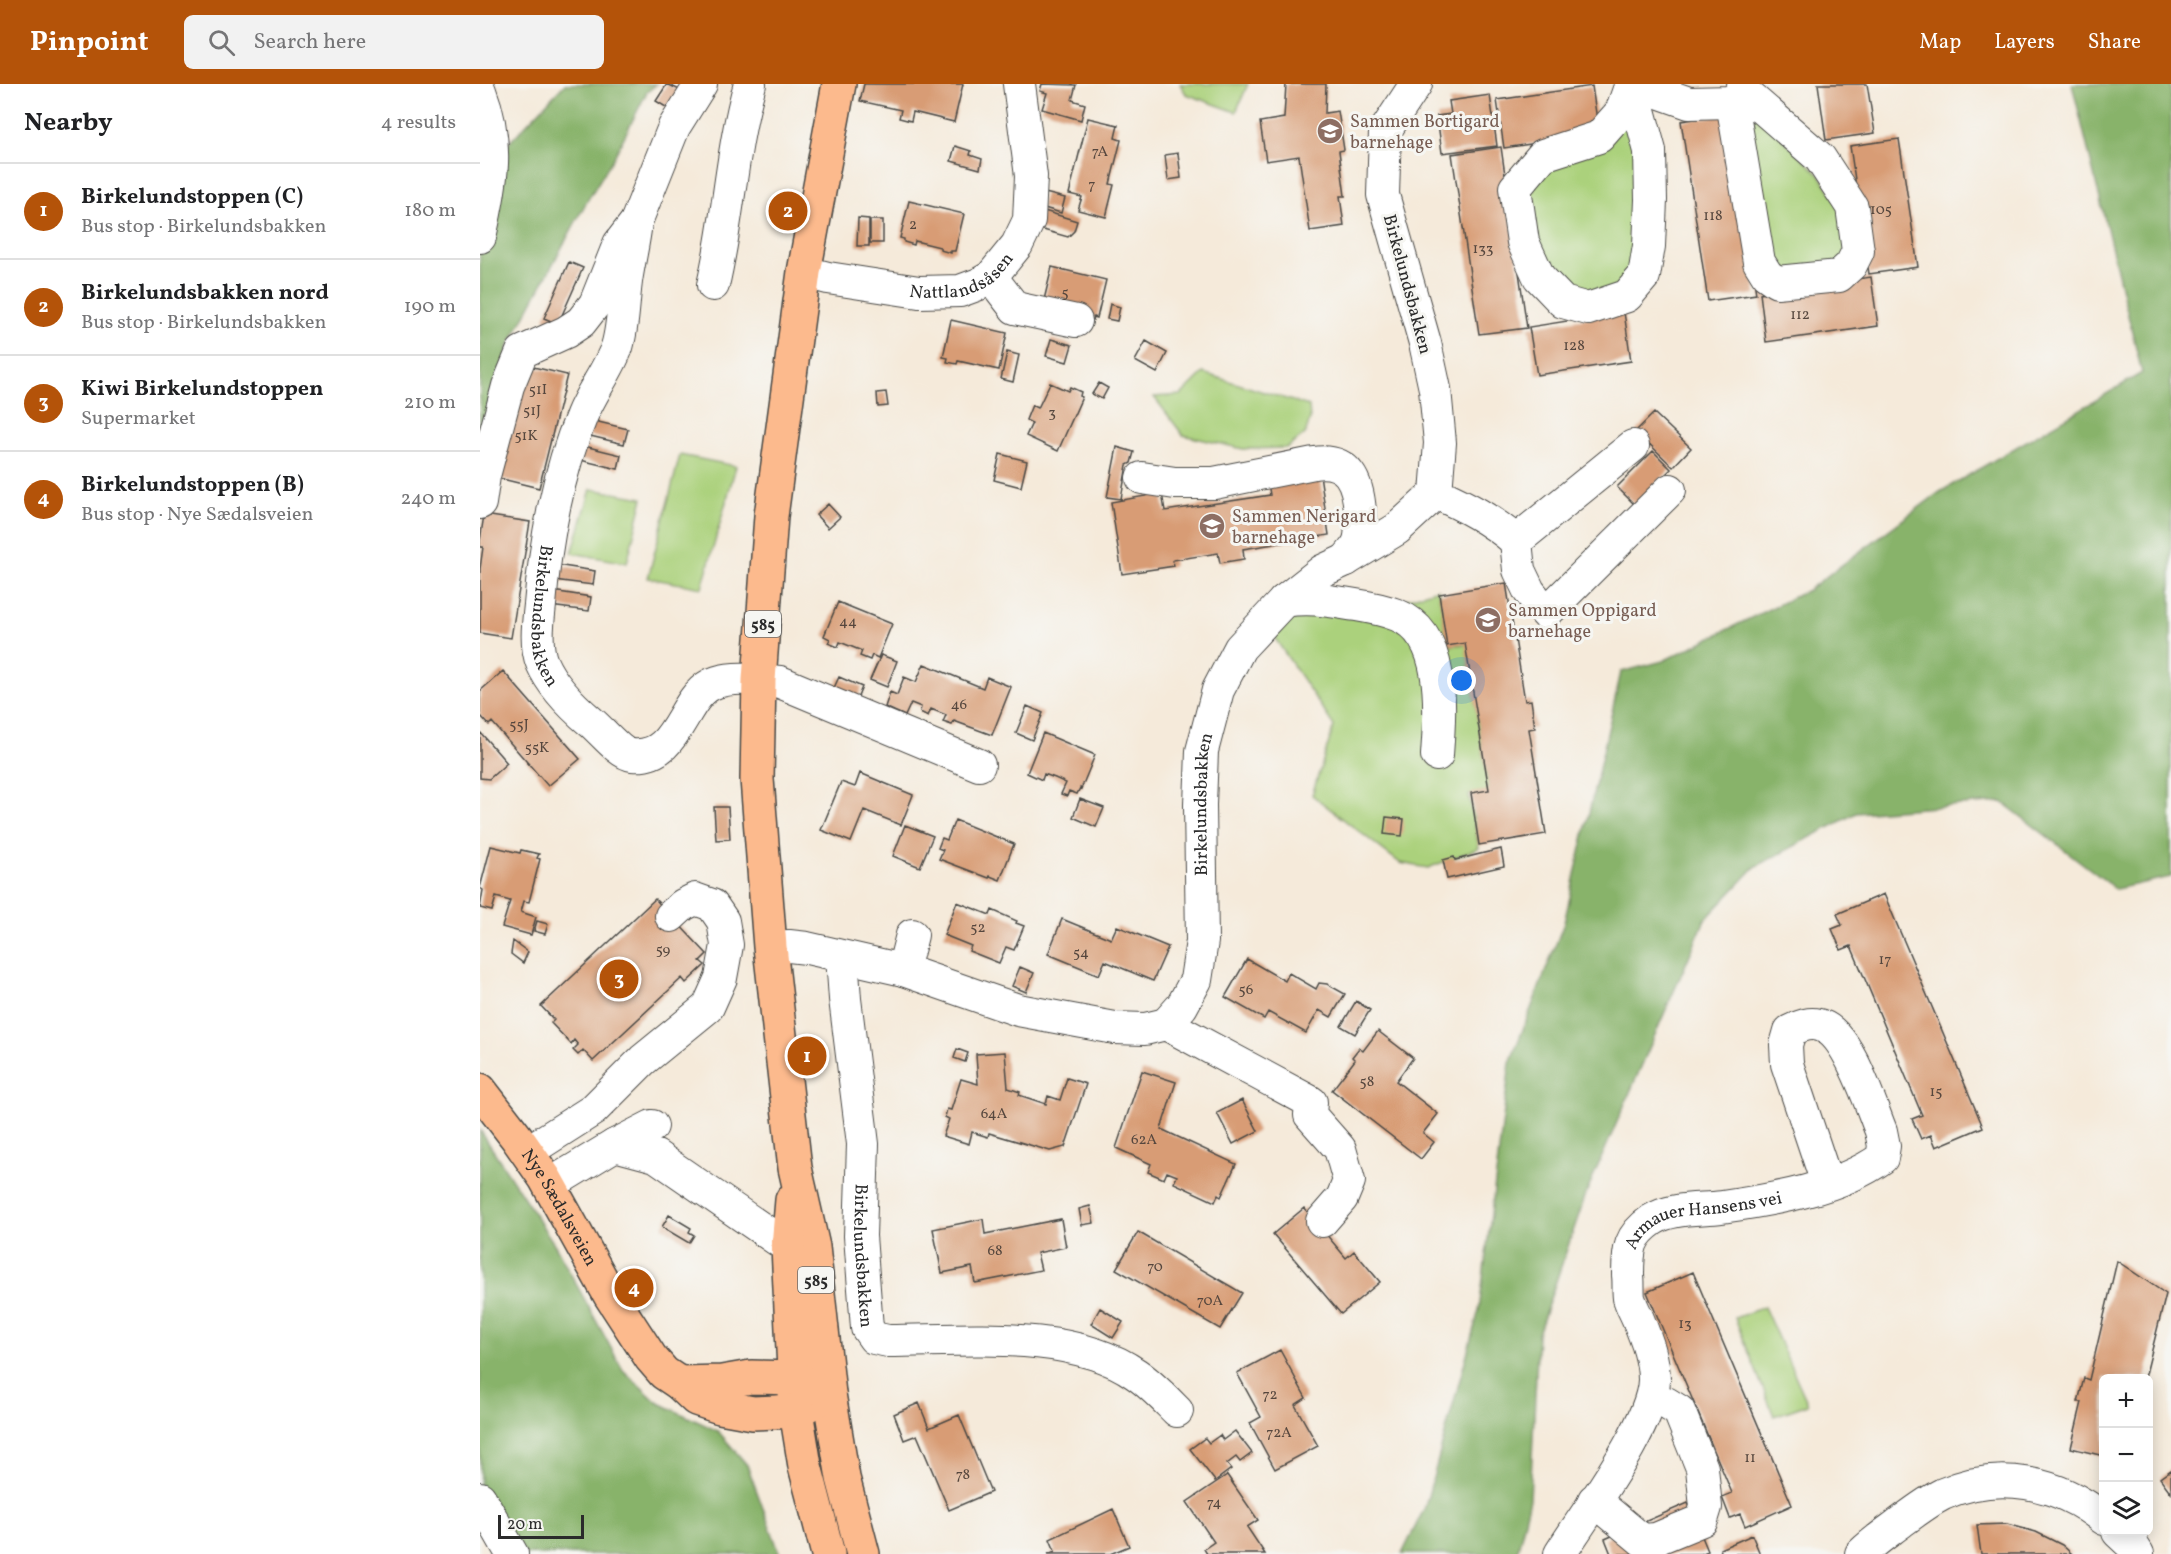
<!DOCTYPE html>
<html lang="en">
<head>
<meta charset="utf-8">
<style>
	body { margin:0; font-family:Vollkorn,serif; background:#f2f2f2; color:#202124 }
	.controls { position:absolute; right:18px; bottom:18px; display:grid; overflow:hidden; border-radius:9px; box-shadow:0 3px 15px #0003 }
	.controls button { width:54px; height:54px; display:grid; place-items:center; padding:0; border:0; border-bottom:2px solid #e0e0e0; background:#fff; color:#202124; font:30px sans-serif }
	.scale { position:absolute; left:18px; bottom:15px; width:86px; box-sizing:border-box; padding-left:6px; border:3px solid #2b2b2b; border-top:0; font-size:16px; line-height:21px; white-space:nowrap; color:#2b2b2b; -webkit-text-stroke:4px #f6f6f2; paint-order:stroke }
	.you { position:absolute; left:982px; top:597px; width:21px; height:21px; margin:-15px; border:4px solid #fff; border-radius:50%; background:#1a73e8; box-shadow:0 0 0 9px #1a73e833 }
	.badge { display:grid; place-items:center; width:39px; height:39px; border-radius:50%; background:#b45309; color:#fff; font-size:20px; font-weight:700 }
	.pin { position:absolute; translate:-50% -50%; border:3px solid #fff; box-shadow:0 2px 6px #0006 }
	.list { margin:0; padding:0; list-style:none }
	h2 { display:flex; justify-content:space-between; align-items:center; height:78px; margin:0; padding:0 24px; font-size:26px }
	h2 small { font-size:20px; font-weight:400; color:#757577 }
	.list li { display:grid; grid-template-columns:39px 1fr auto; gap:18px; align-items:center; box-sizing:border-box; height:96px; padding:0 24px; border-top:2px solid #e0e0e0 }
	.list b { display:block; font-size:22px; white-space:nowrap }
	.list p { margin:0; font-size:20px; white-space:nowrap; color:#757577 }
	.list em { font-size:20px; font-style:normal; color:#757577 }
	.icon { flex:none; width:33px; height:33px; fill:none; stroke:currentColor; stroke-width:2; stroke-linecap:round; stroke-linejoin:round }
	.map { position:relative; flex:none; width:1691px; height:1470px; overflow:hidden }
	header { display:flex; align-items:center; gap:36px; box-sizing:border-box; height:84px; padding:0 30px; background:#b45309; color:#fff }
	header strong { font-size:28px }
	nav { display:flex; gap:33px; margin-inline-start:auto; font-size:21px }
	.search { width:420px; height:54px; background:#f2f2f2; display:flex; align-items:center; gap:15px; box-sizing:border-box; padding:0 21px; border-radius:9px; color:#757577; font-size:22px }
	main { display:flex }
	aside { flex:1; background:#fff }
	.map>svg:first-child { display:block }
	.green { fill:#abd17b; stroke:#6b7e53; stroke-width:1.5 }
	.forest { fill:#88b36b; stroke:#5a6f4b; stroke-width:1.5 }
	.building { fill:#d89c75 }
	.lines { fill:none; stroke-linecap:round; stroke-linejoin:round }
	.minor-casing { stroke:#494845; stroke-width:34 }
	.major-casing { stroke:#494845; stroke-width:36 }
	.minor { stroke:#fff; stroke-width:32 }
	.major { stroke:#fcba8d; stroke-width:33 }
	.labels { text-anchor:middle; stroke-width:6; stroke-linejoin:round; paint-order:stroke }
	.number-label { font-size:15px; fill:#56473e }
	.shield { fill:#f6f6f2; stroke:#686867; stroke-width:1.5 }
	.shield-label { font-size:16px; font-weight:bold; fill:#2b2b2b }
	.education-label { font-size:18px; fill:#785e54; stroke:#f6f6f2; text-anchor:start }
	.street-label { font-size:18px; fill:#2b2b2b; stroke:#f6f6f2 }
</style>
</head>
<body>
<header>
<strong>Pinpoint</strong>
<div class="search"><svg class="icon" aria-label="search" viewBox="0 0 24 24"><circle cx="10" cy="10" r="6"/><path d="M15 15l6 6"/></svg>Search here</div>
<nav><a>Map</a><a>Layers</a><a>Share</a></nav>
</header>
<main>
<aside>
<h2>Nearby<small>4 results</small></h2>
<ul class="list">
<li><span class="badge">1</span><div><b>Birkelundstoppen (C)</b><p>Bus stop · Birkelundsbakken</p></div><em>180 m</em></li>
<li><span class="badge">2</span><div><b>Birkelundsbakken nord</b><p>Bus stop · Birkelundsbakken</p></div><em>190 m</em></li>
<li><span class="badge">3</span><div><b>Kiwi Birkelundstoppen</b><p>Supermarket</p></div><em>210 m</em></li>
<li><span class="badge">4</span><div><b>Birkelundstoppen (B)</b><p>Bus stop · Nye Sædalsveien</p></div><em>240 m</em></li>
</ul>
</aside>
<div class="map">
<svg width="1691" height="1470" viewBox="0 0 1691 1470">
	<rect width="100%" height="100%" fill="#f6f6f2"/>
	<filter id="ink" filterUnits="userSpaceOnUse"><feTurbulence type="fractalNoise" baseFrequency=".0167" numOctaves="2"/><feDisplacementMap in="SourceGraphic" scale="12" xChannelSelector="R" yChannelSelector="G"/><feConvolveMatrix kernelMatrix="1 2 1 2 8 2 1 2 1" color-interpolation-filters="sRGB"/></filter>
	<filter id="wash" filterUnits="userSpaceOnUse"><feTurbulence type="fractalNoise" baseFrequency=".008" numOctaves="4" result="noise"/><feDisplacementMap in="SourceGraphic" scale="24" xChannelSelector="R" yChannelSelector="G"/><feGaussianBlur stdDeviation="1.35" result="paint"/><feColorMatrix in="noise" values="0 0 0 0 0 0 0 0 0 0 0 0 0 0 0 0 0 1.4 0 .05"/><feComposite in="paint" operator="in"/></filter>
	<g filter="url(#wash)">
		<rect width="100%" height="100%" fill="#f5eada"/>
		<path class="green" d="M700,0h68l-12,28 -50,-18z
			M1152,26l9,38 -4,111 -16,32 -25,8 -29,-9 -24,-27 -19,-70 19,-29z
			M1273,26l68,66 27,44 2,34 -17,15 -50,4 -16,-20 -16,-93z
			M723,289l106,33 1,14 -5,14 -18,14 -44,1 -60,-14 -29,-38 27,-2z
			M200,371l56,11 -34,122 -54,-10z
			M111,405l52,9 -16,65 -55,-10z
			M958,505l10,57 18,-2 23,147 -20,4 10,53 -51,20 -28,-5 -88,-68 22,-69 -62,-92 33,-23 89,-8z
			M1284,1223l44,97 -34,12 -39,-98z"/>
		<path class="forest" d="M85,0h92l-10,8 -33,65 -27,44 -79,146 -28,120v-290l4,-8z
			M1592,0h99v793l-55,12 -114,-87 -146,11 -101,54 -50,53 -118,271 -49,143 -8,165 -13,55h-115l23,-47 54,-197 31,-247 54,-140 57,-251 42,-11 145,-71 132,-98 202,-119z
			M0,1046l76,117 67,123 34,32 61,29 29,34 33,89h-263l-37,-63z"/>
		<g id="blocks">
			<path class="building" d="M187,0l19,9 -12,19 -18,-11z
				M384,0h99l-9,38 -41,-10 -2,9 -12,-3 2,-8 -41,-9z
				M562,0l34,1 -4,15 13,4 -4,16 -39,-11 5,-16 -7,-2z
				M806,0h40l-1,29 13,-2 6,39 -5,1 6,45h-5l4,30 -34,5 -11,-75 -33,5 -6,-39 24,-4z
				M1338,0h49l8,49 -49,7z
				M1112,2l7,48 -95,14 -7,-48z
				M1010,11l7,51 -55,7 -5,-37 14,-2 -2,-13z
				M1250,30l26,180 -48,7 -27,-180z
				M608,34l30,7 -3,13 6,2 -11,44 4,1 -8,32 -28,-7 4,-13 -13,-3z
				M1419,55l19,128 -49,7 -19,-128z
				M475,62l16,5 -1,4 12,4 -2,10 -29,-8z
				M1021,63l26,181 -48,6 -27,-180z
				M698,69l3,25 -13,2 -3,-25z
				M565,109l20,5 -4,15 -20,-6z
				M429,117l55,13 -9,37h-4v2l-11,-3v-3l-25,-6 -1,4 -10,-3v-3l-4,-1z
				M561,126l36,11 -3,10 -6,6 -32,-9z
				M378,134l11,1v27h-12z
				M390,136h13v23h-13z
				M89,178l14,6 -25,56 -14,-6z
				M572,183l54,13 -9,38 -3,-1 -1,3 -50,-16z
				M1391,193l7,49 -112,16 -6,-49z
				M630,220l10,3 -3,14 -10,-2z
				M1144,228l7,49 -94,14 -8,-48z
				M471,236l56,13 -8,37 -41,-9 -1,3 -10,-2 1,-4 -5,-1z
				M571,255l21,6 -5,17 -21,-6z
				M666,257l21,12 -10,20 -22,-12z
				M527,268l12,3 -6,27 -12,-3z
				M41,280l46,11 -28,113 -41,-10z
				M570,299l18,8 2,-4 11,5 -1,4 2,1 -24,54 -32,-15 6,-13 -6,-3 6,-15 6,3z
				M619,299l9,5 -6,11 -10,-5z
				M406,308l2,14 -10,1 -1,-14z
				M1174,329l37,35 -18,19 -37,-36z
				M110,336l38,9 -4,15 -38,-9z
				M104,362l37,9 -3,14 -38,-9z
				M637,363l17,5 -3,11 -4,2 -6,34 -14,-2z
				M1173,367l18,18 -36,36 -18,-18z
				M520,370l27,7 -6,26 -27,-7z
				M839,384l10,67 -86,14 1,10 -24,4 -2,-10 -45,7 1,6 -52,8 -11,-72 51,-9 3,18 105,-16 -3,-19z
				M348,420l12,13 -12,11 -12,-13z
				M4,431l46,7 -19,116 -31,-5v-64l3,-22h-3v-6z
				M76,481l39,6 -2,14 -39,-5z
				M1026,499l19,118 6,-1 4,28 -6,1 17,105 -67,11 -8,-52 18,-3 -24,-147 -18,3 -8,-52z
				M72,507l39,6 -2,14 -39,-5z
				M358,518l54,22 -14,34 -6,-3 -2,5 -10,-4 2,-5 -22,-9 -2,5 -10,-4 2,-4 -6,-3z
				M401,571l16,6 -10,26 -17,-7z
				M444,580l59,24 4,-11 24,10 -19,48 -38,-14 -2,4 -9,-3 3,-7 -15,-6 -3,7 -8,-4 1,-5 -10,-4 -6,13 -20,-9 5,-15 7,3 7,-18 12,5z
				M23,587l77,88 -32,27 -56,-64 -3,3 -9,-10v-24z
				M359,593l23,10 -5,12 -24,-9z
				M547,622l16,7 -11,27 -16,-7z
				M0,648l27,31 -18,16 -9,-1z
				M563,649l52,22 -14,34 -1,-1 -3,6 -8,-3 -2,5 -6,-2 5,-11 -11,-5 -11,-4 -2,6 -15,-7z
				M380,689l53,22 -12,30 -37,-15 -13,32 -30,-12 20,-48 14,5z
				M600,715l24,9 -8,19 -23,-10z
				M234,723h14l2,32 -14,1z
				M906,733l18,2 -2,17 -18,-2z
				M475,736l59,24 -14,36 -10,-4 -1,2 -50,-19 4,-9 -5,-2 4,-10 5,2z
				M425,741l28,11 -13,31 -27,-11z
				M11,762l29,7 1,-3 18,4 -2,4 3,1 -11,43 -5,-1 -3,11 15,5 -5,18 -29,-8 8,-26 -14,-4 -4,14 -12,-3 3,-18 -3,-2z
				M1021,765l3,17 -57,13 -4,-19 11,-3 1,3z
				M1404,810l99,233 -47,20 -5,-12 -10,4 -9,-20 10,-4 -71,-169 -10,4 -9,-21 10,-4 -5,-11z
				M175,815l52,55 -7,7 5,4 -19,18 -4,-5 -89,83 -10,-11 -5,5 -5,-5 5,-5 -4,-5 -3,4 -20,-21 3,-3 -13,-14z
				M477,818l33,13 2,-5 25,11 -1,2 8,3 -10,24 -8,-3 -7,16 -30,-12 2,-5 -27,-11z
				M582,835l49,20 6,-13 51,21 -15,34 -48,-20 -6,14 -51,-21z
				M57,837l11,3 -3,10 -11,-3z
				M33,857l15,11 -5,11 -12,-9z
				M767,875l38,22 4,-8 27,16 3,-6 8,1 18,10 -14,23 -12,-7 -13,23 -38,-21 -4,7 -39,-22z
				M540,883l14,6 -8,19 -14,-6z
				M876,917l14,9 -15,24 -14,-8z
				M898,947l35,27 -17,23 42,33 -15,19 11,9 -13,17 -89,-69 23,-30 -3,-3 7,-9 4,3z
				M477,965l11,4 -3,9 -11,-4z
				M525,968l3,36 12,4 -1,3 27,9 2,-8 12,4 7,-22 19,6 -21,63 -15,4 -61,-18 -1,4 -16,-5 -3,12 -26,-8 6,-17 -4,-2 2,-8 4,1 10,-31 17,5 -2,-30z
				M662,987l34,11 -15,47 75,35 -15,33 -3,-2 -3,7 -41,-19 3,-7 -10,-4 -3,7 -16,-7 3,-8 -35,-16z
				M762,1016l16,31 -25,13 -16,-31z
				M610,1122l4,17 -12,2 -3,-16z
				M824,1124l42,50 8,-7 26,31 -39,32 -68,-80z
				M189,1131l22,13 -2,4 5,3 -5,8 -27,-16z
				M503,1135l2,15 76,-15 5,28 -29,6 4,17 -66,13 -3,-16 -30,6 -9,-44z
				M658,1148l104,61 -22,36 -104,-60z
				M1637,1177l49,33 -21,84h-41v78l-33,-8 11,-46h-4l6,-24 5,2z
				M1213,1188l99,233 -47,21 -5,-12 -10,4 -8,-21 10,-4 -85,-201z
				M620,1224l23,14 -10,16 -22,-14z
				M800,1266l26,48 -11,7 23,41 -43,23 -25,-46 11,-6 -24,-44z
				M439,1319l10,25 30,-13 32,77 -42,18 -32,-75 -13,5 -10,-26z
				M755,1347l17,22 -12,9 -4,-5 -9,7 4,5 -16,12 -25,-32 15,-11 4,5 11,-8 3,5z
				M1691,1386v23l-11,-15z
				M747,1391l31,45 -11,7 18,27h-58l-3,-5 10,-7 -27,-40z
				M1208,1419l20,48 -7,3h-90l-6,-15z
				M633,1425l16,37 -19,8h-62l7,-3 -5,-12z
				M1527,1440l29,8 26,13 10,9h-91l-4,-29z
				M1272,1451l8,19h-38l-2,-5z"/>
		</g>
	</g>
	<g filter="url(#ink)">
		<use href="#blocks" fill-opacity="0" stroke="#494845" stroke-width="1.5"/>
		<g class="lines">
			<defs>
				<g id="minor">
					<path d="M1151,0l-10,28 -22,25 -56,18 -28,33 8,54 16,35 24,25 25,7 39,-13 17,-20 5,-30 2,-46 -1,-49 -18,-67"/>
					<path d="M1155,0l54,19 43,-1 11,-11v-6"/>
					<path d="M0,7c20,52 12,93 0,146"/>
					<path d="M1252,18l27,160 8,13 10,7 62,-6 12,-11 7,-14 -6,-44 -32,-49 -77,-67"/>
					<path id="s1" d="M156,138c-2,18 -6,35 -9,53 -4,23 -3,49 -10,72 -8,22 -26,46 -35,68 -24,57 -37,128 -42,190 -2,18 -5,40 2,58 10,23 30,43 49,59 10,8 29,32 41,33 49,5 48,-62 85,-73 19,-6 44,-2 63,0l199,83"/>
					<path id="s2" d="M324,188l24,6 91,14 41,-1 19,-7 12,-7 26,-32 12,-25 2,-44 -12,-92"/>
					<path d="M511,193l24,31 61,13"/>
					<path d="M233,201c16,-67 18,-135 37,-201"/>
					<path d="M662,394l33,5h39l100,-20c35,-5 44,19 46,49 0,10 2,20 -1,29 -2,7 -9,13 -13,19"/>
					<path d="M956,409c31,14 54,26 80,48l117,-95"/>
					<path d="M0,419l4,-27 24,-90 14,-34 44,-20 15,-10 14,-18 24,-60 17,-22 38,-95 27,-43"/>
					<path d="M1036,457l3,29 10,21 17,22 124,-123"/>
					<path d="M804,517c28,-4 45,0 72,4 13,2 28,5 41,10 50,20 43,97 40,140"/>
					<path d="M290,863l19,-1 18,2 96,22 115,40 97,18 30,1 21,-5 145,78 -1,13 30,34 9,32 -7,17 -20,23"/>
					<path id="s3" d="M362,873l3,42 18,145 -3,92 7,92 7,10 14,3c75,0 184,-12 248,33 15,10 28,24 41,37"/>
					<path d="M423,886l9,-35"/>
					<path id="s4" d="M686,940l16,-18 14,-26 6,-39 -2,-136 2,-54 16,-61 22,-42 44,-47 38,-30 24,-11 51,-31 39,-36 4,-50 -5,-54 -10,-46 -42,-148 2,-64 31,-47"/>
					<path d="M135,1061l37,-19"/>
					<path d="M47,1068l66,-42 50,-50 65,-53 13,-29 6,-33 -4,-24 -11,-16 -17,-6 -12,6 -12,11"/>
					<path d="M69,1101l66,-40 41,11 132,91"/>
					<path d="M0,1414l32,56"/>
					<path d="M1114,1416l48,40 14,-1 46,-19 4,-13 -4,-39 -23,-57 -13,-8 -14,-4"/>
					<path d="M1638,1448l15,14 5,8"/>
					<path id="s5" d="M1080,1470c25,-40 93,-130 94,-174 0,-22 -8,-41 -16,-61 -3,-7 -7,-14 -9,-21 -1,-7 0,-16 -1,-23 0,-26 1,-39 24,-55 19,-13 48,-10 70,-13 51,-7 119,-19 160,-49l2,-12 -3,-15c-11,-27 -32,-96 -59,-105 -11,-5 -22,0 -32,5l-4,14 1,19 40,119"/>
					<path d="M1381,1470c11,-11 24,-20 36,-29 15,-11 30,-23 46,-31 55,-24 115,-13 161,25"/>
				</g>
				<g id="major">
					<path d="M359,0l-35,188 -33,244 -12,164 -2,99 13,168 25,221 18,79 16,147 14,84 20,76"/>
					<path id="s6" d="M0,1006l37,48 28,40 65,117 41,63 13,15 15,10 17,16 24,8 33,6 43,-2 33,-17"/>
					<path d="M312,1116l-4,47 8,164 9,55 23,88"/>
					<path d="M199,1299l43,-1 29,-5 44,1 19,9"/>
				</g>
			</defs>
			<use href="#minor" class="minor-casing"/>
			<use href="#major" class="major-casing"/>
			<use href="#minor" class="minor"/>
			<use href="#major" class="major"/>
		</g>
	</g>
	<defs>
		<symbol id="school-disc" viewBox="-11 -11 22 22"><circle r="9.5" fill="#8d6e63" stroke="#f6f6f2"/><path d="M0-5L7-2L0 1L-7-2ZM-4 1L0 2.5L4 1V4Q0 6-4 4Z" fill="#fff"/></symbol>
	</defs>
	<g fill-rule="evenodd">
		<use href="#school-disc" x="835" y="32" width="30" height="30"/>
		<use href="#school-disc" x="717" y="427" width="30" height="30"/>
		<use href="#school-disc" x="993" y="521" width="30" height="30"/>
	</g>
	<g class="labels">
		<g class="number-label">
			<text x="620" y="72">7A</text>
			<text x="612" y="105">7</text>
			<text x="1401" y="130">105</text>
			<text x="1233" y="136">118</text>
			<text x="433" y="145">2</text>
			<text x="1003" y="169">133</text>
			<text x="585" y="213">5</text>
			<text x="1320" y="235">112</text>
			<text x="1094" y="266">128</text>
			<text x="58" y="310">51I</text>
			<text x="52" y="331">51J</text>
			<text x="572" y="333">3</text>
			<text x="46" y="356">51K</text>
			<text x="368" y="542">44</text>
			<text x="479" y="625">46</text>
			<text x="39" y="645">55J</text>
			<text x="57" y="668">55K</text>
			<text x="498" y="848">52</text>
			<text x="183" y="870">59</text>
			<text x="601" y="873">54</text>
			<text x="1405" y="880">17</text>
			<text x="766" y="910">56</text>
			<text x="887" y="1002">58</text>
			<text x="1456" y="1012">15</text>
			<text x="514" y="1034">64A</text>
			<text x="664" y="1060">62A</text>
			<text x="515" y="1171">68</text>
			<text x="675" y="1187">70</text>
			<text x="730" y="1221">70A</text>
			<text x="1205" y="1244">13</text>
			<text x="790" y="1315">72</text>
			<text x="799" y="1353">72A</text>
			<text x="1270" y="1378">11</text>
			<text x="483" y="1395">78</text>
			<text x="734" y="1423">74</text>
		</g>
		<g class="shield">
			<rect x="265" y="527" width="36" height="26" rx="4.5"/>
			<rect x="318" y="1183" width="36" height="26" rx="4.5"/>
		</g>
		<g class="shield-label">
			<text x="283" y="546">585</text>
			<text x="336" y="1202">585</text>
		</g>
		<g class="education-label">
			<text x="870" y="43">Sammen Bortigard<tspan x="870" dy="21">barnehage</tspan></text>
			<text x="752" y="438">Sammen Nerigard<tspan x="752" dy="21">barnehage</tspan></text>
			<text x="1028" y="532">Sammen Oppigard<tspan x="1028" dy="21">barnehage</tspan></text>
		</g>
		<g class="street-label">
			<text dy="6" stroke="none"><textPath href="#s2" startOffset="164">Nattlandsåsen</textPath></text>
			<text transform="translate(928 200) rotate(75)" y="6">Birkelundsbakken</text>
			<text dy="6" stroke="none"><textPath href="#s1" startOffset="410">Birkelundsbakken</textPath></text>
			<text dy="6" stroke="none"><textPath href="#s4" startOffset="230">Birkelundsbakken</textPath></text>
			<text dy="6" stroke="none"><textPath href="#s6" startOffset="142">Nye Sædalsveien</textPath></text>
			<text dy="6" stroke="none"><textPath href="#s5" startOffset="420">Armauer Hansens vei</textPath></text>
			<text dy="6" stroke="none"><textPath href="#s3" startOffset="300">Birkelundsbakken</textPath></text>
		</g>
	</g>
</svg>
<div class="controls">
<button>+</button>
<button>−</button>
<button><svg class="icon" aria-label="layers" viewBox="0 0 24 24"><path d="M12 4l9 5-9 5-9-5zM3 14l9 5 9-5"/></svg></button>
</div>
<div class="scale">20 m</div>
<div class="you"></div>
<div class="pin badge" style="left:327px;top:972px">1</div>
<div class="pin badge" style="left:308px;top:127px">2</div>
<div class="pin badge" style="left:139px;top:895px">3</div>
<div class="pin badge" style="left:154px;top:1204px">4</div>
</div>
</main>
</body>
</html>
